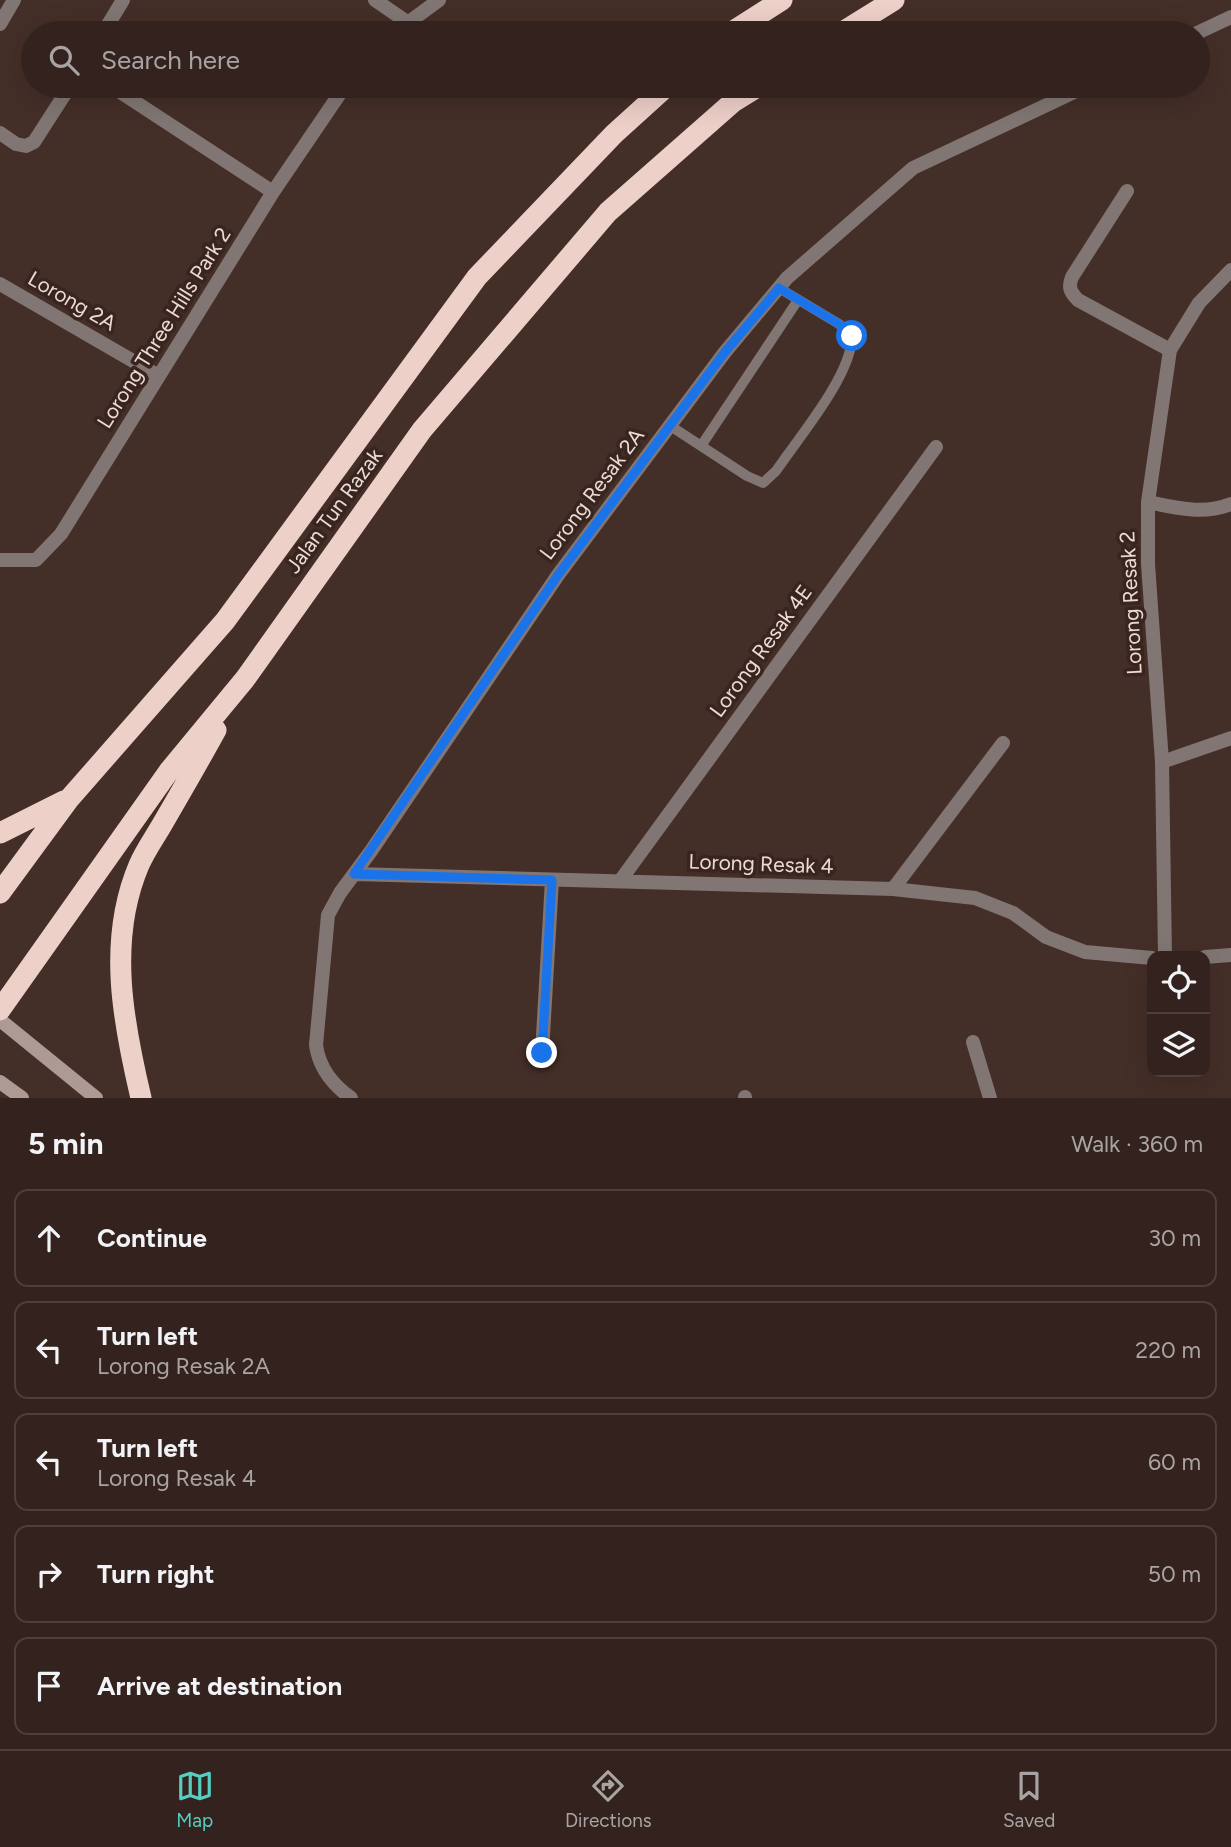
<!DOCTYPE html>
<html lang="en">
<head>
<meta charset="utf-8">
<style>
	body { margin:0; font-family:Figtree,sans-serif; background:#3b2a27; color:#f1f3f6 }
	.controls { position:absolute; right:21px; bottom:21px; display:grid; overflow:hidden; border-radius:14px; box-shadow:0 7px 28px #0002 }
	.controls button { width:63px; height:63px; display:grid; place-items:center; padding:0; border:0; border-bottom:2px solid #4e3f3c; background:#33221e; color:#f1f3f6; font:35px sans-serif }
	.stop { position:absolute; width:21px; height:21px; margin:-16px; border:5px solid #1a73e8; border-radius:50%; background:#fff }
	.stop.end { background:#1a73e8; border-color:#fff; box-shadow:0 2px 7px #0008 }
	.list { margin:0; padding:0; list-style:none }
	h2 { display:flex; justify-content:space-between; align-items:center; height:91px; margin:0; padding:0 28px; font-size:30px }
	h2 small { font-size:23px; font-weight:400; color:#a9a4a4 }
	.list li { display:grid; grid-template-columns:46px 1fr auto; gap:21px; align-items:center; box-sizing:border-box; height:98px; margin:0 14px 14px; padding:0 14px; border:2px solid #4e3f3c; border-radius:14px }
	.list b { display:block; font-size:26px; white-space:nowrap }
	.list p { margin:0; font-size:23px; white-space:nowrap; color:#a9a4a4 }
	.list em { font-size:23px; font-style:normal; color:#a9a4a4 }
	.icon { flex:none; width:38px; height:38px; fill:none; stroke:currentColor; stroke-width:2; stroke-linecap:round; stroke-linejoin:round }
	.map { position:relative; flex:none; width:1231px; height:1098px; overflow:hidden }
	.search { position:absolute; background:#33221e; box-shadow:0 7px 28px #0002; left:21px; right:21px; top:21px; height:77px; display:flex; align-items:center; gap:18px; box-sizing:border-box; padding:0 24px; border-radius:38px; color:#a9a4a4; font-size:26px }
	.sheet { height:651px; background:#33221e }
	nav { display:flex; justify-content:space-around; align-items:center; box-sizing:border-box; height:98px; border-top:2px solid #4e3f3c; background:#33221e; font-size:19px; color:#a9a4a4 }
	nav a { display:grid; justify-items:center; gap:4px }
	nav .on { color:#57cec1 }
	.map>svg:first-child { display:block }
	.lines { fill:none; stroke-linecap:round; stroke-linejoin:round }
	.lane { stroke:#817673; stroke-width:10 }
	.street { stroke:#817673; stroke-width:14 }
	.secondary { stroke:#ad9a95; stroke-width:14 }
	.highway { stroke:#edd0c8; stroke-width:21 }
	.route { stroke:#1a73e8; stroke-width:9 }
	.labels { text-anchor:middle; stroke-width:7; stroke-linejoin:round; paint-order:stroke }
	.street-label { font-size:21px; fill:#eadbd7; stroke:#39241e }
</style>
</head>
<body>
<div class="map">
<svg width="1231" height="1098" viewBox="0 0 1231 1098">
	<rect width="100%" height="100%" fill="#442e28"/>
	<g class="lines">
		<path class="lane" d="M669,425l78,51 16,7 13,-12c23,-34 76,-96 76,-135l-13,-12 -60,-36
			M701,446l97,-146"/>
		<path class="street" d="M375,0l32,22
			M0,24l14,-24
			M103,33l20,-33
			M394,33l45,-33
			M1197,33l34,-16
			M114,88l159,104
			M0,133l16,11 10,2 8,-4 36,-56
			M1127,191l-55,86c-4,10 -2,15 6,23l92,50
			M0,284l159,92
			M1148,502c28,6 55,13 83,2
			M0,560h36l25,-26 212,-342 72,-106
			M1162,762l69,-24
			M354,874l539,15 82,9 38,15 33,24 39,15 67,6
			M620,881l316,-434
			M893,889l110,-146
			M1165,956l-3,-194 -14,-198v-62l22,-152 29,-47 32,-33
			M1205,957l26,-2
			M973,1042l17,56
			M542,1053l10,-173
			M745,1097v1
			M351,1098c-19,-14 -32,-30 -35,-53l12,-130 12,-22 31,-42 187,-276 167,-223 62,-74 126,-110 174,-82"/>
		<path class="secondary" d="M0,1020l96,78
			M0,1082l22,16"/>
		<path class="highway" d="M730,33l52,-33
			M841,33l53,-33
			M0,833l64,-32
			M0,893l69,-94 156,-178 252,-344 137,-143 53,-48
			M0,1010l169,-239 76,-92 177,-249 186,-218 125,-110 26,-16
			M141,1098c-18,-76 -34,-158 -2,-233 6,-14 16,-28 24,-42 18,-31 36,-62 53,-93"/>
	</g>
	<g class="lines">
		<path class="route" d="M542,1053l10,-173 -198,-6 204,-299 167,-223 54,-64 60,36 13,12"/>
	</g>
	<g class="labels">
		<g class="street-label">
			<text transform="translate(72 301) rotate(30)" y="7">Lorong 2A</text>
			<text transform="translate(164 328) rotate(-58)" y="7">Lorong Three Hills Park 2</text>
			<text transform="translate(592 494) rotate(-53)" y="7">Lorong Resak 2A</text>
			<text transform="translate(334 511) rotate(-54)" y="7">Jalan Tun Razak</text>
			<text transform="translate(1131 603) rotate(-93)" y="7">Lorong Resak 2</text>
			<text transform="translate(761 651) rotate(-54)" y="7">Lorong Resak 4E</text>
			<text transform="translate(761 864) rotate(2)" y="7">Lorong Resak 4</text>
		</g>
	</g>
</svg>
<div class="controls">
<button><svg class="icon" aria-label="locate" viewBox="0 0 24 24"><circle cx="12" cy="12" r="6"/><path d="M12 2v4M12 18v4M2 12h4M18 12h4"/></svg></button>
<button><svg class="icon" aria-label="layers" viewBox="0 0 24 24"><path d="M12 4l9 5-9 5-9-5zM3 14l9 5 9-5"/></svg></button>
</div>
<div class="stop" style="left:852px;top:336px"></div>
<div class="stop end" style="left:542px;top:1053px"></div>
<div class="search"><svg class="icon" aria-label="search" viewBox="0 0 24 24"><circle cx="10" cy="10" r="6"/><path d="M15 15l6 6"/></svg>Search here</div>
</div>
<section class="sheet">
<h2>5 min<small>Walk · 360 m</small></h2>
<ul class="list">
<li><svg class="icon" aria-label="ahead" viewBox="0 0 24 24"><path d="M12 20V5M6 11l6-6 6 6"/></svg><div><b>Continue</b></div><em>30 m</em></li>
<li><svg class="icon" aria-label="left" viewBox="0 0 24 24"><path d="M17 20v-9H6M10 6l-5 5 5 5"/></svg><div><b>Turn left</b><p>Lorong Resak 2A</p></div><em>220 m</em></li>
<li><svg class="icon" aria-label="left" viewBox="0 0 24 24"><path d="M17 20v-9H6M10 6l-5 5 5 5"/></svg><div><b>Turn left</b><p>Lorong Resak 4</p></div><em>60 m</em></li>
<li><svg class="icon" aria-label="right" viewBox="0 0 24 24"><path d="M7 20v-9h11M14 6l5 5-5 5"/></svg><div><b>Turn right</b></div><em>50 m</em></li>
<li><svg class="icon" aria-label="arrive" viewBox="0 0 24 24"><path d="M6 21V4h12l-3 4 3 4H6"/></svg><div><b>Arrive at destination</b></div></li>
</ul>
</section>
<nav>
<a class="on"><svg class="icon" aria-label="map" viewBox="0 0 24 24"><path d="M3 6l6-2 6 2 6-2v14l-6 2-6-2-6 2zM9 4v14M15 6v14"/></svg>Map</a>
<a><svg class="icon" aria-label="directions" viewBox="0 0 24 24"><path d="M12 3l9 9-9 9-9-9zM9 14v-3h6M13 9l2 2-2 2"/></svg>Directions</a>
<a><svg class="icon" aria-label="saved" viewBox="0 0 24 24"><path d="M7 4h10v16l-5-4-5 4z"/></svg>Saved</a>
</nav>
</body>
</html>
